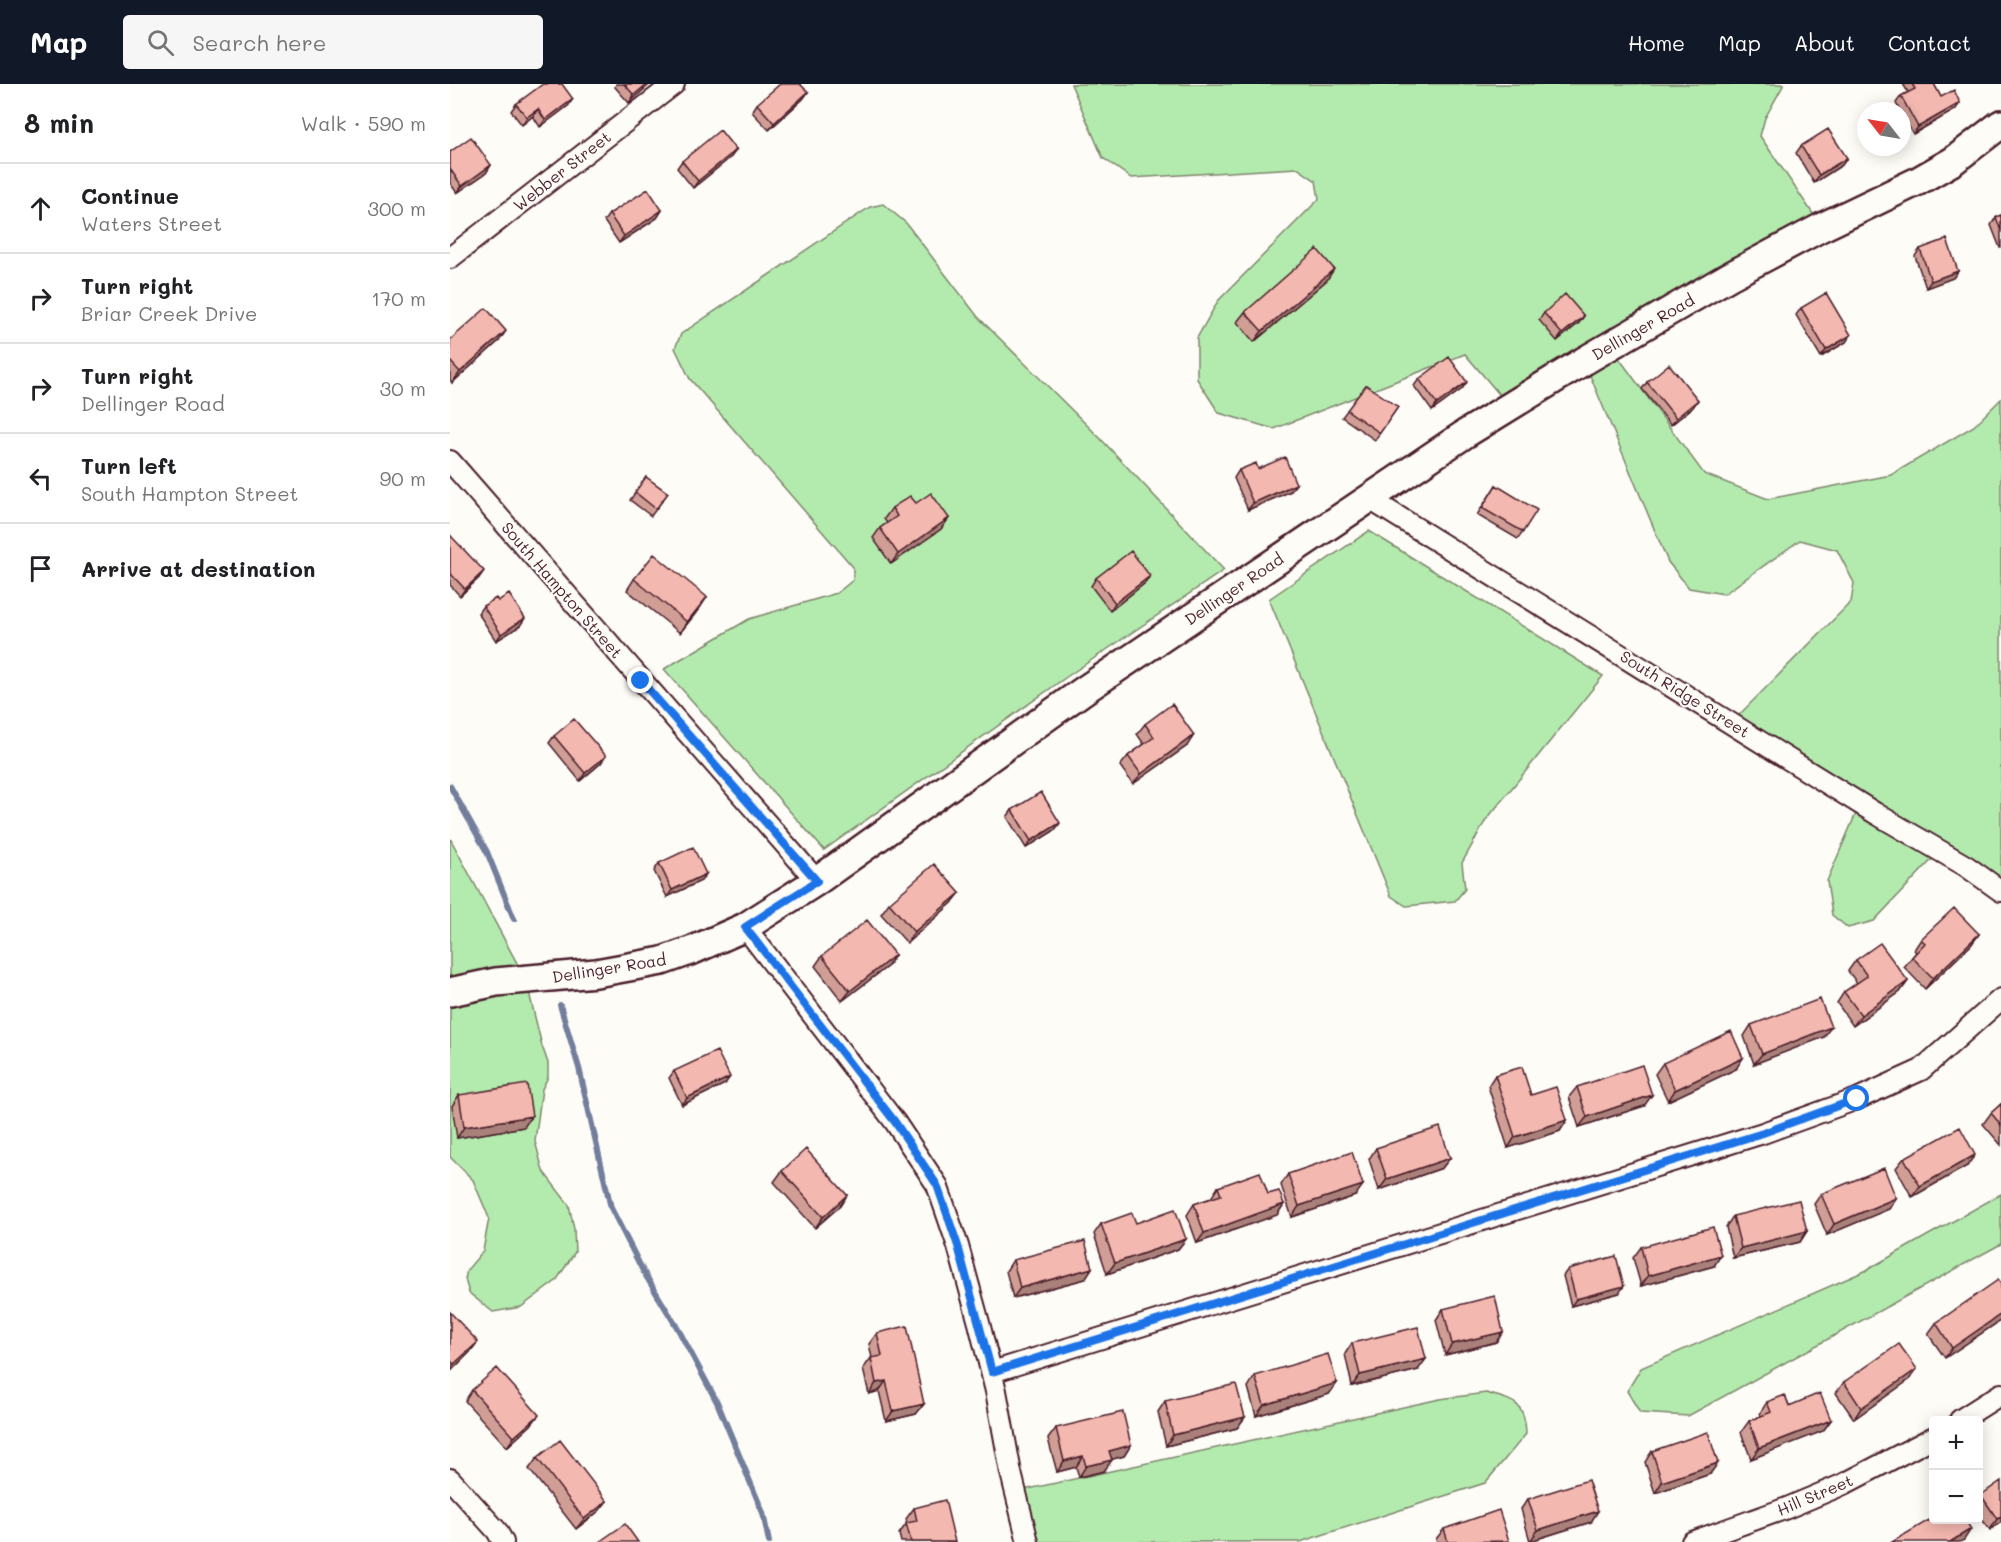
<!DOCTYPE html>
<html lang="en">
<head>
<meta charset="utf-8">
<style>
	body { margin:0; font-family:Mali,sans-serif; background:#f6f6f6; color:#202124 }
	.controls { position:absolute; right:18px; bottom:18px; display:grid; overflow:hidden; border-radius:6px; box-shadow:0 3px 15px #0003 }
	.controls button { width:54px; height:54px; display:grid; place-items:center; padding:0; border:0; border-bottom:2px solid #e0e0e0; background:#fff; color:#202124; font:30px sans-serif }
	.compass { position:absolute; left:1407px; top:18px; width:54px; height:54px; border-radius:50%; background:#fff; box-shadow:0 3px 15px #0003; rotate:301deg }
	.stop { position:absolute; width:18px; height:18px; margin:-14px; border:4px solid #1a73e8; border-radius:50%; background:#fff }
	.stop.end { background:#1a73e8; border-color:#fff; box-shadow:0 2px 6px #0008 }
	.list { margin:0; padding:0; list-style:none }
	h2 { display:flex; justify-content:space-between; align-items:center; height:78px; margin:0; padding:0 24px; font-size:26px }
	h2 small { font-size:20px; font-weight:400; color:#757577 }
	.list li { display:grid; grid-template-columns:39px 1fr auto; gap:18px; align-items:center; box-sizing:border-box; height:90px; padding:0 24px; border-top:2px solid #e0e0e0 }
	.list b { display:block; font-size:22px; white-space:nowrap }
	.list p { margin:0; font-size:20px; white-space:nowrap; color:#757577 }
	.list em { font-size:20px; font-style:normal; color:#757577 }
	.icon { flex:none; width:33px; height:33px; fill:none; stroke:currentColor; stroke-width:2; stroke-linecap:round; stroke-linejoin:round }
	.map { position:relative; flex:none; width:1551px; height:1458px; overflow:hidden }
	header { display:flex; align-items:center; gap:36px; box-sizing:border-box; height:84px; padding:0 30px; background:#111827; color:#fff }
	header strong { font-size:28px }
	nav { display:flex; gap:33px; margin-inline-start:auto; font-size:21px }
	.search { width:420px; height:54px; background:#f6f6f6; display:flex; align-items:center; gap:15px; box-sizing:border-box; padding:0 21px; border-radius:6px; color:#757577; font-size:22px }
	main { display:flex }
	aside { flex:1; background:#fff }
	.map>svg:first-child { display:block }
	.green { fill:#b3ebae; stroke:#7e856c; stroke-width:1.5 }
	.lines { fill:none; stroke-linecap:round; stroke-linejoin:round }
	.stream { stroke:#727e9c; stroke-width:6 }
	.street-casing { stroke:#4a1f2b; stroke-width:24 }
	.secondary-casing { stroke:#4a1f2b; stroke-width:32 }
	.street { stroke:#fdfcf7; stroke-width:20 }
	.secondary { stroke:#fdfcf7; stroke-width:27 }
	.wall { fill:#d19e96; stroke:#4a1f2b; stroke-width:1.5 }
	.shaded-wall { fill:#aa817a; stroke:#4a1f2b; stroke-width:1.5 }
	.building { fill:#f3b8af; stroke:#4a1f2b; stroke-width:1.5 }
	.route { stroke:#1a73e8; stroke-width:8 }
	.labels { text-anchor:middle; stroke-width:4.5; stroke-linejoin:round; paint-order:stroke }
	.street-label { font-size:16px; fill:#4a1f2b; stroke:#fdfcf7 }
</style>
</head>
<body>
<header>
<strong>Map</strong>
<div class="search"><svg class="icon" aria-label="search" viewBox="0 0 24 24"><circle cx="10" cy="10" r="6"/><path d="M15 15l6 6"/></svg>Search here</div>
<nav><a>Home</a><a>Map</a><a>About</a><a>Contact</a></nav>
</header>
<main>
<aside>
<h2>8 min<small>Walk · 590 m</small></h2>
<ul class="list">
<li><svg class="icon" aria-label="ahead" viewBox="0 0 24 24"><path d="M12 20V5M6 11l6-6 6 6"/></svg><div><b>Continue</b><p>Waters Street</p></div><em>300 m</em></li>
<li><svg class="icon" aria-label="right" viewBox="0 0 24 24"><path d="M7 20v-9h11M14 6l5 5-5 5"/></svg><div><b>Turn right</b><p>Briar Creek Drive</p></div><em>170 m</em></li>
<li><svg class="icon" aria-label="right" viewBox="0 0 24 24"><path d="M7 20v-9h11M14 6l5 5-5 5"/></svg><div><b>Turn right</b><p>Dellinger Road</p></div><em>30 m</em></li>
<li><svg class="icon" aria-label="left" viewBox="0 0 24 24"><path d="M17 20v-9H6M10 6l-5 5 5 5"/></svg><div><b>Turn left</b><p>South Hampton Street</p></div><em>90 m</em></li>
<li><svg class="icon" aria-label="arrive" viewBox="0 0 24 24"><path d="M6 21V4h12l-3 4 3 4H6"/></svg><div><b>Arrive at destination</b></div></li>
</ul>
</aside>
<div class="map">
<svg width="1551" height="1458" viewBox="0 0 1551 1458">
	<rect width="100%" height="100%" fill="#fdfcf7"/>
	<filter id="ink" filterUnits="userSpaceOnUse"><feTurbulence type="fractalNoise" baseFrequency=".0167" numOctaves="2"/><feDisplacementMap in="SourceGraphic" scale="12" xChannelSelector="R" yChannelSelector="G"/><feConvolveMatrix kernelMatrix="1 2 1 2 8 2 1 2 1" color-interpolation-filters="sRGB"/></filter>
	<g filter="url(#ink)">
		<path class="green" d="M621,0h713l-19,34 -5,18 62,91 -212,119 94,128 64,25 123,-24 83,-49 27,-27v481l-61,-29 -66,70 -26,7 -16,-13 -5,-34 33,-77 -129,-81 120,-121 3,-19 -17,-33 -37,-10 -76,54 -35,-6 -21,-26 -84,-201 -74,46 -45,-53 -191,75 -55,-16 -22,-34v-41l21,-37 101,-102 -3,-18 -19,-13 -166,10 -28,-20z
			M433,120l23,19 72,94 121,120 125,133 -159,108 -241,172 -160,-181 85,-50 88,-26 16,-13v-13l-163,-188 -15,-31 6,-14 189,-127z
			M919,447l234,145 -117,144 -24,43 3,26 -10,12 -49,5 -15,-10 -122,-297z
			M0,754l76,142 16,66 6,17v14l-6,12 -7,52 8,30 26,34 5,24 1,23 -19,29 -35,26 -28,5 -24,-19 -4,-14 2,-9 16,-19 6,-33 -16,-38 -23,-23z
			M1551,1110v50l-313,172 -48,-3 -13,-22 14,-23 224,-97z
			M1036,1309c29,8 39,9 40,41l-41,49 -185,59h-272l-18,-49 430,-94z"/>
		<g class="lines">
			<path class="stream" d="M0,702l37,66 27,67
				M110,921l19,63 32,140 32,63 35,58 39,73 46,111 6,29"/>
			<defs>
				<path id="street" d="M0,174l224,-174
					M0,377l367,420
					M918,414l507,315 91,53 35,25
					M295,843l150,195 42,63 21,61 21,77 17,68 15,82 17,69
					M542,1288l771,-239 94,-34 64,-29 80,-71
					M1510,1336l41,-26
					M0,1395l47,52 6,11
					M1242,1458l95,-34 57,-24 90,-47"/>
				<path id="secondary" d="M0,908l46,-10 100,-9 66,-12 31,-11 52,-23 72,-46 266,-190 382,-257 119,-73 146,-85 92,-49 96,-46 35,-20 48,-37"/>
			</defs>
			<use href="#street" class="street-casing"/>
			<use href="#secondary" class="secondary-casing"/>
			<use href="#street" class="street"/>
			<use href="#secondary" class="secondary"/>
		</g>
		<path class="wall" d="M166,0h34l-21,19 -14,-16z
			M1453,0h31l7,13 19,6 -5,7 -42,24 -11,-20v-3h-2l-4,-8 5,-7 7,-4z
			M358,8l-5,7 -34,31 -17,-18 5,-8z
			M66,20l52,2 -28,21 -7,-11 -11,9 -11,-14z
			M1351,62l46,12 -5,7 -28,18 -18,-30z
			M286,66l-5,7 -38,31 -16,-20 5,-7z
			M0,68l41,13 -5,8 -29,20 -7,-10z
			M212,126l-5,8 -38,25 -15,-22 5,-7z
			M1551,131v33h-1l-9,-23 5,-8z
			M1470,165l38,22 -5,7 -27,10 -11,-32z
			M877,196l-73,62 -17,-20 8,-10z
			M1351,224l45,34 -25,15 -25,-42z
			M1094,229l40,3 -5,7 -22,18 -18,-21z
			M0,256l49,1 -47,42 -2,-3z
			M969,295l43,10 -30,22 -18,-25z
			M1197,298l51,18 -5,7 -22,18 -29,-36z
			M916,301l32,22 -23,33 -33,-23z
			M808,385l33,22 -43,19 -14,-32 5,-8z
			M196,393l22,16 -17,23 -21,-16z
			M1046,401l27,47 -5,7 -41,-24z
			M466,419l33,15 -8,11 -50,35 -18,-26 7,-10 7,-5 -3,-4 8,-11z
			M0,451l29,43 -19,18 -10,-11z
			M646,494l49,5 -35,28 -19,-25z
			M184,495l73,18 -27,36 -53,-43z
			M48,517l22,25 -24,15 -18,-28 5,-7z
			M695,640l42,22 -54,38 -13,-18 8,-10 16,-12 -7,-10z
			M104,652l47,27 -21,18 -31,-38z
			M562,726l43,20 -29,18 -19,-31z
			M209,779l47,11 -5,7 -34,16 -13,-26z
			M439,819h63l-45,40 -26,-29z
			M1529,850l-8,11 -46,44 -21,-22 12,-15 -2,-2 7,-11z
			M445,871l-7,11 -46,35 -27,-35 7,-10z
			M1406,876l52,21 -8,11 -47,34 -16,-23 7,-11 13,-9 -9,-12z
			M1301,941l73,12 -70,27 -10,-28z
			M1213,979l73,6 -68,32 -13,-27z
			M224,987l51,13 -43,21 -13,-27z
			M1045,991l36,20 36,25 -7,11 -52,17 -20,-62z
			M1127,1003l67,19 -65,21 -10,-30z
			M9,1011l65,32 -67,11 -5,-32z
			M1551,1020v41l-18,-21 8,-11z
			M926,1064l74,10 -8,10 -63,22 -10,-31z
			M1454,1074l63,8 -55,31 -16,-29z
			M332,1087l65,24 -7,11 -25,22 -41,-46z
			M838,1090l67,22 -63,21 -11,-32z
			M768,1103l50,7 16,10 -7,11 -80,28 -10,-28 7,-11 17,-6z
			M1371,1110l75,4 -7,11 -62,26 -13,-31z
			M1283,1132l74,15 -7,11 -67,16 -7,-31z
			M686,1139l50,16 -8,10 -71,25 -13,-40 7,-10z
			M1191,1163l73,19 -73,20 -8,-28z
			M563,1176l72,19 -72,19 -7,-27z
			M1118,1185l51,24 -48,13 -8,-30z
			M1551,1200v36l-56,38 -17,-24 8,-11z
			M993,1225l60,23 -7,10 -51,13 -9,-35z
			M0,1228l20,40 -20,20z
			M427,1249l47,71 -8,10 -30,7 -7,-30 -10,3 -6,-25 8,-11h1l-3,-14z
			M902,1259l66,27 -66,16 -7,-32z
			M805,1292l82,7 -8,11 -73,22 -8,-29z
			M1459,1296l-55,39 -18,-26 8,-11z
			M22,1306l59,35 -24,22 -42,-46z
			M715,1317l80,16 -8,11 -71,18 -8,-34z
			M1317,1318l22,4 42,14 -8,11 -72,28 -10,-27 8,-11 12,-5 -1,-3z
			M606,1344l75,17 -7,11 -13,3 -7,12 -25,6 -3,-10 -19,5 -9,-33z
			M1202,1367l58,23 -55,19 -10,-31z
			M87,1374l70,43 -8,10 -23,18 -47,-60z
			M1531,1411l20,27 -11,8 -12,-16v-16z
			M1078,1415l63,23 -61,19 -9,-32z
			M464,1424l41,34h-54l-2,-8 8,-11 -1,-4z
			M994,1445l65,13h-72l-1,-3z"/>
		<path class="shaded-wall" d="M197,0h3l-21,19 5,-8z
			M358,8l-5,7 -34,31 5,-7z
			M123,15l-5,7 -28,21 5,-7z
			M1510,19l-5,7 -42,24 5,-7z
			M88,25l-5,7 -11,9 5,-8z
			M286,66l-5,7 -38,31 5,-7z
			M1397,74l-5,7 -28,18 5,-8z
			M41,81l-5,8 -29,20 5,-7z
			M212,126l-5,8 -38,25 5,-7z
			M884,185l-7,11 -73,62 8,-11z
			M1508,187l-5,7 -27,10 5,-7z
			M1134,232l-5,7 -22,18 5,-7z
			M56,247l-7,10 -47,42 8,-11z
			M1401,251l-5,7 -25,15 5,-7z
			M1017,298l-5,7 -30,22 5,-7z
			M1248,316l-5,7 -22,18 5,-7z
			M846,400l-5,7 -43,19 5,-7z
			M499,434l-8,11 -50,35 7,-10z
			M34,487l-5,7 -19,18 5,-7z
			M700,492l-5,7 -35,28 5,-8z
			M257,513l-7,11 -20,25 7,-11z
			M75,534l-5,8 -24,15 5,-7z
			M744,651l-7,11 -54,38 8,-10z
			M156,672l-5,7 -21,18 5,-8z
			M610,739l-5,7 -29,18 5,-7z
			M256,790l-5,7 -34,16 5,-7z
			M510,809l-8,10 -45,40 7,-11z
			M1529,850l-8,11 -46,44 8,-11z
			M445,871l-7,11 -46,35 8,-10z
			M1458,897l-8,11 -47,34 8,-11z
			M1381,943l-7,10 -70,27 8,-10z
			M1293,974l-7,11 -68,32 7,-11z
			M280,993l-5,7 -43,21 5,-7z
			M1202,1011l-8,11 -65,21 8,-10z
			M82,1032l-8,11 -67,11 7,-11z
			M1117,1036l-7,11 -52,17 7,-11z
			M1525,1071l-8,11 -55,31 8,-11z
			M1000,1074l-8,10 -63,22 8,-11z
			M913,1101l-8,11 -63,21 7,-11z
			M397,1111l-7,11 -25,22 8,-11z
			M1446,1114l-7,11 -62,26 7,-11z
			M834,1120l-7,11 -80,28 7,-10z
			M1357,1147l-7,11 -67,16 8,-10z
			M736,1155l-8,10 -71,25 8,-11z
			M1271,1171l-7,11 -73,20 7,-10z
			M642,1184l-7,11 -72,19 7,-10z
			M1174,1202l-5,7 -48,13 5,-7z
			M1551,1230v6l-56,38 7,-10z
			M1053,1248l-7,10 -51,13 7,-11z
			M28,1258l-8,10 -20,20v-2l4,-6z
			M976,1275l-8,11 -66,16 8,-11z
			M1467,1285l-8,11 -55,39 7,-11z
			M436,1297l-7,10 -10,3 7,-11z
			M887,1299l-8,11 -73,22 8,-11z
			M474,1320l-8,10 -30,7 7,-10z
			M89,1331l-8,10 -24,22 7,-10z
			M795,1333l-8,11 -71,18 7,-11z
			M1381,1336l-8,11 -72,28 8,-11z
			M681,1361l-7,11 -22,6 7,-11z
			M633,1372l-7,11 -19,5 7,-11z
			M662,1376l-8,11 -25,6 7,-11z
			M1268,1379l-8,11 -55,19 7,-11z
			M157,1417l-8,10 -23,18 8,-10z
			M1148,1427l-7,11 -61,19 8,-11z
			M1551,1433v5l-11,8 7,-11z
			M1521,1445l-7,11 -4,2h-10z"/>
		<path class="building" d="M93,0h19l11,15 -28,21 -7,-11 -11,8 -11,-13z
			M174,0h23l-13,11z
			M330,0h20l8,8 -34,31 -17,-19z
			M1462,0h22l7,13 13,-7 6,13 -42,24 -17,-31 14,-7z
			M1378,45l19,29 -28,17 -18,-29z
			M270,46l16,20 -38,31 -16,-20z
			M21,53l20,28 -29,21 -12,-17v-17z
			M198,105l14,21 -38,26 -15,-22z
			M1551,131v16l-5,-14z
			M1497,155l11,32 -27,10 -11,-32z
			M867,165l17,20 -72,62 -17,-19z
			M1376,209l25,42 -25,15 -25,-42z
			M1115,210l19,22 -22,18 -18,-21z
			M36,224l20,23 -46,41 -10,-11v-21z
			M999,273l18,25 -30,22 -18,-25z
			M1219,280l29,36 -22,18 -29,-36z
			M916,301l32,22 -18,26 -33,-23z
			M835,373l11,27 -43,19 -14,-33 17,-7 2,6z
			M196,393l22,16 -12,16 -21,-17z
			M1046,401l41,25 -14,22 -41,-24z
			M481,409l18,25 -51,36 -18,-26 17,-12 -5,-8 18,-12 6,7z
			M0,451l34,36 -19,18 -15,-16z
			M681,467l19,25 -35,27 -19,-25z
			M204,470l53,43 -20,25 -53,-43z
			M59,510l16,24 -24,16 -18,-28 13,-8 2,3z
			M722,620l22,31 -53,39 -13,-18 26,-19 -9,-13z
			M124,635l32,37 -21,17 -31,-37z
			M591,708l19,31 -29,18 -19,-31z
			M243,763l13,27 -34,16 -13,-27z
			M484,780l26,29 -46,39 -25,-29z
			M1504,824l25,26 -46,44 -21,-21 13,-14 -4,-4z
			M417,836l28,35 -45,36 -28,-35z
			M1430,859l28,38 -47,34 -17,-23 23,-16 -11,-16z
			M1370,915l11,28 -69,27 -11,-29z
			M1281,947l12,27 -68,32 -12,-27z
			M267,967l13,26 -43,21 -13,-27z
			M1192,981l10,30 -65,22 -10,-30z
			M1072,983l9,28 25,-8 11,33 -52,17 -20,-62z
			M77,1000l5,32 -68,11 -5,-32z
			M1551,1020v21l-10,-12z
			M990,1043l10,31 -63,21 -11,-31z
			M1510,1043l15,28 -55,31 -16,-28z
			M356,1065l41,46 -24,22 -41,-46z
			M902,1068l11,33 -64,21 -11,-32z
			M1434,1084l12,30 -62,26 -13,-30z
			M810,1088l8,22 11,-3 5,13 -80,29 -10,-29 27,-9 -3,-8z
			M1349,1116l8,31 -66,17 -8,-32z
			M725,1125l11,30 -71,24 -14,-39 31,-11 4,10z
			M1263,1143l8,28 -73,21 -7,-29z
			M635,1157l7,27 -72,20 -7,-28z
			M1166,1172l8,30 -48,13 -8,-30z
			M1548,1196l3,4v30l-49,34 -16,-25z
			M1045,1212l8,36 -51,12 -9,-35z
			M0,1228l28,30 -24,22 -4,-4z
			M457,1242l17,78 -31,7 -7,-30 -10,2 -5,-25 11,-2 -5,-23z
			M968,1243l8,32 -66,16 -8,-32z
			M1449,1260l18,25 -56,39 -17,-26z
			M878,1270l9,29 -73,22 -9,-29z
			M47,1284l42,47 -25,22 -42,-47z
			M786,1300l9,33 -72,18 -8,-34z
			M1370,1309l11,27 -72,28 -10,-27 22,-9 -4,-10 18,-7 4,11z
			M673,1328l8,33 -22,6 3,9 -26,6 -3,-10 -19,5 -8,-33z
			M1258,1348l10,31 -56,19 -10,-31z
			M110,1356l47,61 -23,18 -47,-61z
			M1138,1396l10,31 -60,19 -10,-31z
			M1551,1397v36l-4,2 -16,-24z
			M495,1416l10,42h-44l-5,-19 11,-2 -3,-13z
			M1049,1426l10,31 -61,1 -4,-13z
			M1484,1433v3h31l6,9 -21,13h-58z
			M175,1440l13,18h-39z"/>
	</g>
	<g class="lines" filter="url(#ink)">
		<path class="route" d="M191,597l176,200 -72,46 150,195 42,63 21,61 34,126 771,-239 94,-34"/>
	</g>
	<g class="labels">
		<g class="street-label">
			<text transform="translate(112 87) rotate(-38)" y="6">Webber Street</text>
			<text transform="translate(1193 243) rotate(-30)" y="6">Dellinger Road</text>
			<text transform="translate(784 505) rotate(-34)" y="6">Dellinger Road</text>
			<text transform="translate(112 506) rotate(49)" y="6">South Hampton Street</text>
			<text transform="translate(1235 610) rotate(32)" y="6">South Ridge Street</text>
			<text transform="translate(159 884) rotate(-9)" y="6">Dellinger Road</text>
			<text transform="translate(1365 1411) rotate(-23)" y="6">Hill Street</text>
		</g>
	</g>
</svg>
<div class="controls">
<button>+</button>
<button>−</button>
</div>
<svg class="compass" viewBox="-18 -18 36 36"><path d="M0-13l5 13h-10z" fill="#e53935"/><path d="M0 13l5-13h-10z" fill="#757577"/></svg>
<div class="stop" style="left:1407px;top:1015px"></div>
<div class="stop end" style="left:191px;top:597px"></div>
</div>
</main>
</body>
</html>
